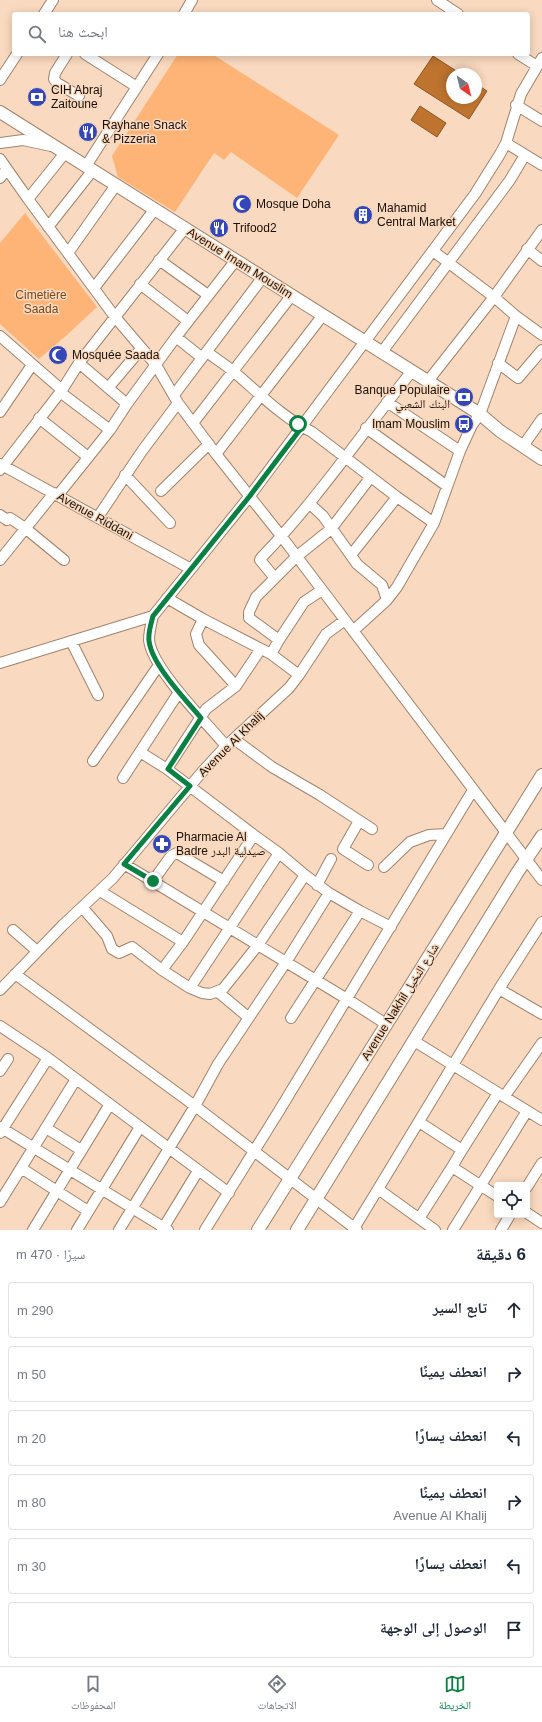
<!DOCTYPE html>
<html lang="ar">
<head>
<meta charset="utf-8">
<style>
	body { margin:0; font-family:Arial,"Noto Naskh Arabic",sans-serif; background:#f6f6f7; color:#1f2937; direction:rtl }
	.controls { position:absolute; right:12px; bottom:12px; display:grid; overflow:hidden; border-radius:4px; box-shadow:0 2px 10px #0003 }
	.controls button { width:36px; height:36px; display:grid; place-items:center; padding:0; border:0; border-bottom:1px solid #e0e1e3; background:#fff; color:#1f2937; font:20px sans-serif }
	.compass { position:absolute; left:446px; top:68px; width:36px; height:36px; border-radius:50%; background:#fff; box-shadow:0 2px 10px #0003; rotate:145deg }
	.stop { position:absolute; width:12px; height:12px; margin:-9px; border:3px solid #0b8043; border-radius:50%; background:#fff }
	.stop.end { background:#0b8043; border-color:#fff; box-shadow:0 1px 4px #0008 }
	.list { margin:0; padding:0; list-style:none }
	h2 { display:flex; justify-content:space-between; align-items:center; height:52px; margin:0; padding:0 16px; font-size:17px }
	h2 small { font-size:13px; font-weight:400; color:#747a83 }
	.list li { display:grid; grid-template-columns:26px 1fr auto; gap:12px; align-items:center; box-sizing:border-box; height:56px; margin:0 8px 8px; padding:0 8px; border:1px solid #e0e1e3; border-radius:4px }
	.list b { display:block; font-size:15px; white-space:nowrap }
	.list p { margin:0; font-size:13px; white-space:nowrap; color:#747a83 }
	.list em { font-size:13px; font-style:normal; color:#747a83 }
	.icon { flex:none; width:22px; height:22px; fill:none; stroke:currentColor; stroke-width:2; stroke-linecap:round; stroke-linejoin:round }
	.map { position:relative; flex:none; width:542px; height:1230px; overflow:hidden; direction:ltr }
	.search { position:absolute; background:#fff; box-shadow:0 2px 10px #0003; left:12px; right:12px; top:12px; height:44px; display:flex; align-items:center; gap:10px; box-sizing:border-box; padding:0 14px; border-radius:4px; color:#747a83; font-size:15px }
	.sheet { height:436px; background:#fff }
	nav { display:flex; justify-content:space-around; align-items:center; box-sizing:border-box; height:56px; border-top:1px solid #e0e1e3; background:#fff; font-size:11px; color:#747a83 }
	nav a { display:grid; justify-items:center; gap:2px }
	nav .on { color:#0b8043 }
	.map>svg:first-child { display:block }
	.green { fill:#feb476 }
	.water { fill:#be742f; stroke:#8c5623 }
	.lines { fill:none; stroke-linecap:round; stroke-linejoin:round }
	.minor-casing { stroke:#a1836c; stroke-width:12 }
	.tertiary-casing { stroke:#a1836c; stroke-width:14 }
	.minor { stroke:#fff; stroke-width:10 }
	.tertiary { stroke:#fff; stroke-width:12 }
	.route { stroke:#0b8043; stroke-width:5 }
	.labels { text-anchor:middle; stroke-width:3; stroke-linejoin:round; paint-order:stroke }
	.poi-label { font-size:12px; fill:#190f06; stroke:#f9d9bf; text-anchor:start }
	.street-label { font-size:12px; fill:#190f06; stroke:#f9d9bf }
	.park-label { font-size:12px; fill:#7a4716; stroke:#f9d9bf }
</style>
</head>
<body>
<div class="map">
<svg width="542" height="1230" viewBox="0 0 542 1230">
	<rect width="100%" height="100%" fill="#f9d9bf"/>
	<path class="green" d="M178,54h34l127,81 -42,63 -66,-46 -7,8 -10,-7 -39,59 -57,-35 -6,-21z
		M25,213l72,94 -29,27 -29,25 -39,-35v-81z"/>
	<path class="water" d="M433,56l28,18h-9v24h24v-14l11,7 -18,28 -55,-35z
		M420,106l26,17 -9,14 -26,-17z"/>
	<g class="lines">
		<defs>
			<path id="minor" d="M437,0l21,14
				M44,14l9,-14
				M184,14l8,-14
				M67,54l-12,19 -1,6 3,4 22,13
				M85,54l52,33
				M518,54l19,12
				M0,80l17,-26
				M516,105l26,16
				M0,143l23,-3 28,6
				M506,143l36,22
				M0,159l28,40 87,118 41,48 22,38 38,51 66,83 260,343
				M86,166l72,-112
				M0,178l7,-9
				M28,199l37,-46
				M48,227l45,-57
				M527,249l15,12
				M433,251l61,46 22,19 26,19
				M68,253l48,-68
				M159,260l49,35
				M140,284l48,37
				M94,288l61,-79
				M0,336l62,54
				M176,337l25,20 6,-5c9,7 19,13 27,20 25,21 49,46 78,60l85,65 37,26
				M382,352l128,-172 15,-25
				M79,363l48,41
				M498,363l20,15 24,-28
				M428,381l66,-84 48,-67
				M108,388l33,-39
				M60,392l50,38
				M174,395l89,-118
				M387,402l73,49
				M0,412l32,-47
				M39,418l49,39
				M193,423l99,-128
				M366,428l81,58
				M523,446l19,-27
				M216,454l107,-139
				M0,464l191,105
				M0,470l62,-80 17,-27 106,-135
				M125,475l45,48
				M161,491l48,-47
				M58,495l52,-65 17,-26 49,-67 60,-77
				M310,504l13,12 34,48 25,21 5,15
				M0,515l7,5 3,-2 15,10 39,32
				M98,517l44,-66 36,-48
				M351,555l46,-58
				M0,560l54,-67
				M274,577l-14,-17 1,-2c56,-58 101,-125 151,-187
				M167,598l36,21 68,35 28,21
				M203,619l-7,15 3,11 37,41
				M353,631l34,-31 10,-13 37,-64 26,-72 12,-26 8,-11 36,-98
				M279,640l25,-38 18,-12
				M71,641l27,54
				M271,654l8,-14 -30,-22v-6l7,-15 40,-40 35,-28 39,-51
				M0,663l153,-47
				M234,739l38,28 48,28 52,34
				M226,746c-19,-23 -74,-77 -77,-106 0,-8 2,-16 4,-24l96,-119 226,-303 25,-40 6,-11 15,-49 21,-36
				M93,761l66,-96
				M167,769l39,-60 30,-23 24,-36
				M123,778l56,-86
				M359,821l-16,28 25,16
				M254,835l25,18
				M124,864l223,135 39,25
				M384,867l26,-25 19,-7 17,-1
				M305,875l24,18
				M153,881l18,-25 6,-3 47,28
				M317,885l14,-26
				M100,891l83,51
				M82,907l25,29 5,13 7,4 13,-6 30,23 21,-28 71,-107 -87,-66 -27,-17
				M360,911l31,16
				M13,930l24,21
				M162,970l28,18 89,-135 26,22 -47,70 -35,44 -13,5 -8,-1 -12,-5
				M15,974l180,132 162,124
				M499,989l43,25
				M0,990l63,-65 50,-47 89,-106 24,-26 63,-58 10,-13 27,-41 19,-14
				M218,992l30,25
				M0,1026l48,32 181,135
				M414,1041l128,79
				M0,1071l8,-12
				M504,1097l38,-54
				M419,1122l43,28 -10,17
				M0,1127l168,103
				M46,1128l35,22
				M0,1133l48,-75
				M462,1150l36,-57
				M21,1168l67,43
				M527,1187l15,-24
				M0,1202l76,-123
				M527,1213l15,10
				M420,1217l32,-50 45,29
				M33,1230l77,-126
				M77,1230l63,-103
				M119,1230l76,-124 23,-42 68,-102 43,-69 31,18 -69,107
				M162,1230l36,-59
				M205,1230l74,-119 194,-321
				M353,1230l25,-41
				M435,1230l-57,-41 121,-200 43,-67
				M453,1230l74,-119
				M501,1230l9,-15"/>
			<path id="tertiary" d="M0,112l480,302 20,17 42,28
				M258,1230l284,-455
				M297,1230l220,-357 25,-37"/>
		</defs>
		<use href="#minor" class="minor-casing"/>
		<use href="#tertiary" class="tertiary-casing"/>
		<use href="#minor" class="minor"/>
		<use href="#tertiary" class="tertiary"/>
	</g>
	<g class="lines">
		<path class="route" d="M153,881l-29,-17 66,-78 -22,-17 33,-51c-16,-19 -49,-53 -52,-77 -1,-9 2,-17 4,-25l96,-119 53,-70 -4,-3"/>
	</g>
	<defs>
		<symbol id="bank-disc" viewBox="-11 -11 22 22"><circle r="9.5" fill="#3347b9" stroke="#f9d9bf"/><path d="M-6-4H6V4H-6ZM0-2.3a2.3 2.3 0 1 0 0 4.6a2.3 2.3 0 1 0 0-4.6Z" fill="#fff"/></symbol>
		<symbol id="restaurant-disc" viewBox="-11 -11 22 22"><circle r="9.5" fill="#3347b9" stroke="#f9d9bf"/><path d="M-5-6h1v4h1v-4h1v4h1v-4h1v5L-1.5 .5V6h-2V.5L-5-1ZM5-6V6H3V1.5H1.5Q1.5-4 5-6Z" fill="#fff"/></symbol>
		<symbol id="mosque-disc" viewBox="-11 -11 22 22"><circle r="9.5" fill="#3347b9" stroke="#f9d9bf"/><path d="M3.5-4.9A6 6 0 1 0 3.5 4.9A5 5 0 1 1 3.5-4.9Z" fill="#fff"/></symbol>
		<symbol id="building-disc" viewBox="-11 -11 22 22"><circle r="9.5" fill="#3347b9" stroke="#f9d9bf"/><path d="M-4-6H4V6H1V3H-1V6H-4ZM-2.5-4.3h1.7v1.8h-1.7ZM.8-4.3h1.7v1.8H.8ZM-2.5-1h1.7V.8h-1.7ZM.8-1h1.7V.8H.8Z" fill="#fff"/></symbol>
		<symbol id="bus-disc" viewBox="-11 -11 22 22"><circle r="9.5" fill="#3347b9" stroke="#f9d9bf"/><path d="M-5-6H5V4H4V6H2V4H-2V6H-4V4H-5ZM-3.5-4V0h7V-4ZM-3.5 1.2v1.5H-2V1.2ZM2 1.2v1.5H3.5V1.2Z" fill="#fff"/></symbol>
		<symbol id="pharmacy-disc" viewBox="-11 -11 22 22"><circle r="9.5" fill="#3347b9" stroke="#f9d9bf"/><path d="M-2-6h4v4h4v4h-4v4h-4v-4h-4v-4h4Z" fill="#fff"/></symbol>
	</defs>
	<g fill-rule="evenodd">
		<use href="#bank-disc" x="26" y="86" width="22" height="22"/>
		<use href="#restaurant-disc" x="77" y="121" width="22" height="22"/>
		<use href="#mosque-disc" x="231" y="193" width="22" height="22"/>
		<use href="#building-disc" x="352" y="204" width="22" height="22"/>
		<use href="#restaurant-disc" x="208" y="217" width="22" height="22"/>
		<use href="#mosque-disc" x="47" y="344" width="22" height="22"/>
		<use href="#bank-disc" x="453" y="386" width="22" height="22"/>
		<use href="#bus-disc" x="453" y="413" width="22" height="22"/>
		<use href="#pharmacy-disc" x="151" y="833" width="22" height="22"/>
	</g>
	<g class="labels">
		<g class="poi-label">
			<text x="51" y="94">CIH Abraj<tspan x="51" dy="14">Zaitoune</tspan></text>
			<text x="102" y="129">Rayhane Snack<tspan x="102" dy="14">&amp; Pizzeria</tspan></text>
			<text x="256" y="208">Mosque Doha</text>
			<text x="377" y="212">Mahamid<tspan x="377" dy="14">Central Market</tspan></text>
			<text x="233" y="232">Trifood2</text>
			<text x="72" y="359">Mosquée Saada</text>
			<text x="450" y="394" text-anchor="end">Banque Populaire<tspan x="450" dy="14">البنك الشعبي</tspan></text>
			<text x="450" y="428" text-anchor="end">Imam Mouslim</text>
			<text x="176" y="841">Pharmacie Al<tspan x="176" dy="14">Badre صيدلية البدر</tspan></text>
		</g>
		<g class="street-label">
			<text transform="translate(240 263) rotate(32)" y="4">Avenue Imam Mouslim</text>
			<text transform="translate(95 516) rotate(29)" y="4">Avenue Riddani</text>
			<text transform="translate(231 744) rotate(-45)" y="4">Avenue Al Khalij</text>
			<text transform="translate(400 1002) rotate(-58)" y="4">Avenue Nakhil شارع النخيل</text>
		</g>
		<g class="park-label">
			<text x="41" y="299">Cimetière<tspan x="41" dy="14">Saada</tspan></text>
		</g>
	</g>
</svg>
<div class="controls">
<button><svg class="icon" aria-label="locate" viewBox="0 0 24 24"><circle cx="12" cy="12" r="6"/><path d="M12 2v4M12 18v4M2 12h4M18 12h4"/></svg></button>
</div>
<svg class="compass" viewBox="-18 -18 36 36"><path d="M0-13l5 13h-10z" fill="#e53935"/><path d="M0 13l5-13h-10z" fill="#747a83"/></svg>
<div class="stop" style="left:298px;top:424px"></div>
<div class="stop end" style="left:153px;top:881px"></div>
<div class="search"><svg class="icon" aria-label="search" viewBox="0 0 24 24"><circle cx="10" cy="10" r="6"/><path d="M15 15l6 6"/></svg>ابحث هنا</div>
</div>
<section class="sheet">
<h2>6 دقيقة<small>سيرًا · 470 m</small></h2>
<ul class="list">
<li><svg class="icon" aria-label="ahead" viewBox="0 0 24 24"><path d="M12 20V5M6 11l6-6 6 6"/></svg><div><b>تابع السير</b></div><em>290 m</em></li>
<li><svg class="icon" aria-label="right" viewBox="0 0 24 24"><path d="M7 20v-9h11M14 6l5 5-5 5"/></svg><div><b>انعطف يمينًا</b></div><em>50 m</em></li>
<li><svg class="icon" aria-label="left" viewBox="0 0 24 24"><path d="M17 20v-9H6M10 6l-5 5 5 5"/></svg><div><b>انعطف يسارًا</b></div><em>20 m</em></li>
<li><svg class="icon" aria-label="right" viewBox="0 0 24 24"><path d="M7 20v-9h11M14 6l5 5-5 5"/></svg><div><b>انعطف يمينًا</b><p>Avenue Al Khalij</p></div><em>80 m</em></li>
<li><svg class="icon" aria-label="left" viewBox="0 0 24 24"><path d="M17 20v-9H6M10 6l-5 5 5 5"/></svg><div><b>انعطف يسارًا</b></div><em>30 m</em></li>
<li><svg class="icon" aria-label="arrive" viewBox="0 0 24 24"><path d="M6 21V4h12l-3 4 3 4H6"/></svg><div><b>الوصول إلى الوجهة</b></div></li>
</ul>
</section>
<nav>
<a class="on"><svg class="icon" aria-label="map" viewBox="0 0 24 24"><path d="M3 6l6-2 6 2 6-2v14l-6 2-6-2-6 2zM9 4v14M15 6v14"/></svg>الخريطة</a>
<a><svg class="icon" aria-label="directions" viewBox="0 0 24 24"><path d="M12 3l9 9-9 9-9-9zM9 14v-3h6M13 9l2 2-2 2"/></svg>الاتجاهات</a>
<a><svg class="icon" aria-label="saved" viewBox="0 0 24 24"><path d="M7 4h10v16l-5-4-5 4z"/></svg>المحفوظات</a>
</nav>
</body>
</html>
